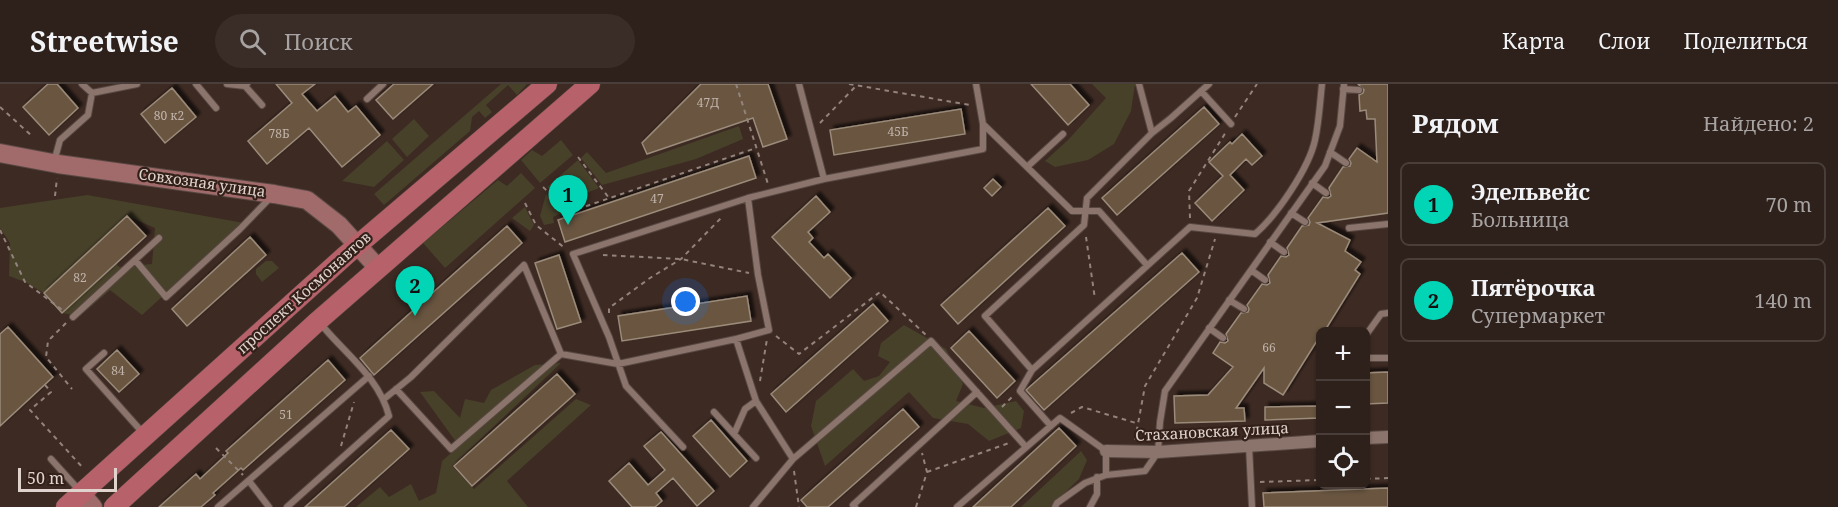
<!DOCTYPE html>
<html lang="ru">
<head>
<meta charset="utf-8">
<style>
	body { margin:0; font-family:"Noto Serif",serif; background:#3a2d27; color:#f1f3f6 }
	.controls { position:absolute; right:18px; bottom:18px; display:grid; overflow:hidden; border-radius:9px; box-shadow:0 2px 4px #0004 }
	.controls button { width:54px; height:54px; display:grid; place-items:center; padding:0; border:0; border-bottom:2px solid #493e39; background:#2e201a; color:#f1f3f6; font:30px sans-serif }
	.scale { position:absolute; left:18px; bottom:15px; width:99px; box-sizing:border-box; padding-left:6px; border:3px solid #e0d3ce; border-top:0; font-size:16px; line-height:21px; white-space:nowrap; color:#e0d3ce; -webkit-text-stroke:4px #332019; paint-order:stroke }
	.you { position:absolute; left:686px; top:218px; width:21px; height:21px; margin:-15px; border:4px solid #fff; border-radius:50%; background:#1a73e8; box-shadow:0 0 0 9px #1a73e833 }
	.badge { display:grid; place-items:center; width:39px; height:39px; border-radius:50%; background:#01d5b6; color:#111; font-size:20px; font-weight:700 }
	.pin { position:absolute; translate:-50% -50px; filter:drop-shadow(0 2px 3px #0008) }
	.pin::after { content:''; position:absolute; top:32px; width:21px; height:18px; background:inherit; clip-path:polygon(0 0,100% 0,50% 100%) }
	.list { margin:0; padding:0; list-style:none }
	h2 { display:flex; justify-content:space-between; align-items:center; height:78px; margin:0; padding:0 24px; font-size:26px }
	h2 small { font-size:20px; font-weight:400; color:#a7a3a2 }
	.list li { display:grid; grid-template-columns:39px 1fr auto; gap:18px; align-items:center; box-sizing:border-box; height:84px; margin:0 12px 12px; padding:0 12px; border:2px solid #493e39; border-radius:9px }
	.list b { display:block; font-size:22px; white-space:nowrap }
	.list p { margin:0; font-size:20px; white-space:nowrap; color:#a7a3a2 }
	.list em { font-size:20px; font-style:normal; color:#a7a3a2 }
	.icon { flex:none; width:33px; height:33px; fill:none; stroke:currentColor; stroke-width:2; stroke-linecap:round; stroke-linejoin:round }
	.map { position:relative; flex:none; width:1388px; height:423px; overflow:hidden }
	header { display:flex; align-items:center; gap:36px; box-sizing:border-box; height:84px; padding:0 30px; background:#2e201a; border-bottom:2px solid #493e39 }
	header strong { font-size:28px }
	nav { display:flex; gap:33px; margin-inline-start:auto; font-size:21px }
	.search { width:420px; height:54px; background:#3a2d27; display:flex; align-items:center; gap:15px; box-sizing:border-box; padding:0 21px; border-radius:33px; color:#a7a3a2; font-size:22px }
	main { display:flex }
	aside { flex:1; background:#2e201a }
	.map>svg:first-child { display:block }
	.green { fill:#47412a }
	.building { fill:#69553f; stroke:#9b8b7a; stroke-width:1.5; filter:url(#shadow) }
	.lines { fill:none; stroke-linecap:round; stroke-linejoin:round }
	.lane-casing { stroke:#584842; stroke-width:8 }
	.street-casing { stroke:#584842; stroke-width:14 }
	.secondary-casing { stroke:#584842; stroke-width:20 }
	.primary-casing { stroke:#584842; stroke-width:21 }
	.path { stroke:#93837d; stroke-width:2; stroke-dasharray:4.5 4.5; stroke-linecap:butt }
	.lane { stroke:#8b746c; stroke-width:6 }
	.street { stroke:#8b746c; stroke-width:12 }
	.secondary { stroke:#a16a6b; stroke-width:18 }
	.primary { stroke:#b7616a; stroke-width:20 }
	.labels { text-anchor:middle; stroke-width:4.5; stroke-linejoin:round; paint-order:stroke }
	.number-label { font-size:12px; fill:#c2b4aa }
	.street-label { font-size:15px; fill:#e0d3ce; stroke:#332019 }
</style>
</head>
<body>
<header>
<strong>Streetwise</strong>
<div class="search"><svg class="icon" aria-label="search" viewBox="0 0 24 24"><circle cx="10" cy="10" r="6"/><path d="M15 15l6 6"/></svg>Поиск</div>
<nav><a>Карта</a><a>Слои</a><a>Поделиться</a></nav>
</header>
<main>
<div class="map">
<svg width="1388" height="423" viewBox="0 0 1388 423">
	<defs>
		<filter id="shadow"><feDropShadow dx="4" dy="-4" stdDeviation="1.5" flood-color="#0009"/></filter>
	</defs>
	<rect width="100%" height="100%" fill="#3d2a23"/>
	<path class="green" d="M501,0h26l-10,11 -9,-10 -22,20 6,7 -7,6 -6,-7 -7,6 -2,14 -86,74 -10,-11z
		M1092,0h43l-4,27 -17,33 -26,16 -33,7 -10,-6 24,-22 37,-41z
		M414,35l15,17 -22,21 -15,-18z
		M739,42l4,13 -47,20 -94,26 -21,-27 6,-6 19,21z
		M561,56l12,15 -33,28 -19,-23 11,-10 10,6z
		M387,57l17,19 -30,27 -32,-6z
		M578,76l21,28 -36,14 -16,-15z
		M521,89l14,15 -90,80 -22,-25 75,-63 9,6z
		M546,110l18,18 -11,5 1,6 -10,2 -4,-9z
		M87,111l157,28 -102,92 -32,-25 -30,26 -18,-3 54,-50 3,4 33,-3 3,-36 -28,-12 -83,77 -19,-11 -16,-6 1,-33 -10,-15v-20z
		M525,123l9,18 -4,6 -18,-13z
		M266,177h6l7,7 -17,14 -6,-8v-5z
		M904,241l42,24 17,35 -7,17 28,7 32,-7 8,10 -3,17 -32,13 -21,-17 -35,-6 -24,-26 -84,74 -14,-40 5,-25 37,-32 11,12 15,-5 11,-14 -12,-6 3,-13z
		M561,279l-109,103 22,23 102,-90 15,6 -84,76 21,26h-172l24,-20 9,10 22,-13 8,17 17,-8 6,-32 17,-15 -39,-54 14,-1 26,27 5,-19 19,4 7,-13 44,-25z
		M1081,367l6,9 -8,19 -29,28h-29z"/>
	<path class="building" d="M48,0h9l21,24 -29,27 -26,-28z
		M276,0h39l-13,10 15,17 18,-15 13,16 8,-6 24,29 -38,32 -33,-39 -42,36 -19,-23 44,-38z
		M394,0h39l-40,35 -17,-19z
		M701,0h67l19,55 -24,8 -10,-29 -106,36 -5,-11z
		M1031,0h39l19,21 -21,20z
		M1358,0h30v129l-71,10 33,17 -5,11 16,11 -6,8 5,4 -36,58h-4v4l-37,59 -19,-12v-15l-28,40h8l1,13 -70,2 -1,-27 34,-1 25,-28 -20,-14 7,-11 5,1 3,-2 -2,-7 15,-21 7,-1 1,-3 -2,-4 15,-21 5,1 3,-2 -2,-8 13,-19 5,1 3,-2 -2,-7 15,-22 7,-1 1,-3 -2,-4 15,-21 5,1 3,-2 -2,-8 14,-21 7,-1 1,-3 -2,-4 8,-11 20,14 -2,-43h-8l-1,-9 -6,1 -1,-16 4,-2 1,-3z
		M172,4l24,29 -31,26 -24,-29z
		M1204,23l15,17 -102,91 -15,-17z
		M961,25l4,25 -131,21 -4,-25z
		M1242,50l20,22 -10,9 -6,-6 -16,16 14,15 -32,31 -17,-18 28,-27 -14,-14 21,-20 2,2z
		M749,72l7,22 -191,64 -7,-22z
		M993,95l8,8 -9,9 -8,-8z
		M816,112l14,16 -22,20 5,6 -4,4 15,16 4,-4 23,24 -21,20 -58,-61z
		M1048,124l17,18 -107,98 -17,-19z
		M127,132l19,20 -84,77 -18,-20z
		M507,142l15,17 -148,132 -14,-17z
		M250,153l16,18 -79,71 -15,-17z
		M1182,169l17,19 -155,138 -18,-20z
		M559,171l22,67 -24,7 -22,-66z
		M747,212l4,25 -129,20 -4,-25z
		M873,220l15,17 -102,91 -15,-18z
		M8,243l45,50 -53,49v-92z
		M969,247l46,50 -18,17 -46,-50z
		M117,266l22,24 -20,18 -22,-23z
		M328,276l17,20 -102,90 -2,-2 -28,25 2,2 -14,12h-42l37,-33 4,5 28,-26 -2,-2z
		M1388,288v31l-23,1v-31z
		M557,290l18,20 -103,92 -18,-20z
		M1320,322v12l-55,2v-13z
		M903,325l16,18 -91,80h-21l-6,-7z
		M711,336l36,41 -17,16 -37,-41z
		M1059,344l17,18 -65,61h-38z
		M391,346l18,19 -65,58h-39z
		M661,348l53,59 -17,15 -24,-28 -17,15 6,8 -7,6h-23l-23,-26 20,-18 19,22 17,-15 -21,-24z
		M1388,404v19h-124l-1,-14z"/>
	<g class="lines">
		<defs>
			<path id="lane" d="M82,0l10,9
				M196,0l20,24
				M227,0l18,2
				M247,0l-2,2 17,19
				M799,0l25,95
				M1139,0l13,49
				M1343,5l16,1
				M1201,7l30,33
				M367,15l16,-15
				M983,40l89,87h27l48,54
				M1330,68l16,11
				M54,78l6,-22 28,-25 4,-22 45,-9
				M1027,83l36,-33
				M1312,99l14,10
				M748,114l76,-19 159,-30v-25l-7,-40
				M1291,129l14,9
				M1349,144l39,-4
				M1270,158l14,10
				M135,176l24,-22
				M1251,186l14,10
				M1229,216l15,9
				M73,233l62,-57 31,37 74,-68 32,-33
				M1209,244l14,10
				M1366,251l15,-21 7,-1
				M104,269l-18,16 57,64
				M561,270l57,10 118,-25
				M1366,274h22
				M1032,286l-47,-54 99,-91 3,-27 65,-65 19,-15 38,-34
				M396,305l55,60 110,-95
				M384,315l27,-22 113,-112 37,89
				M714,328l20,22 11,-25 11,-8
				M1051,342l-31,-35 12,-21 158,-143 65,7c22,-19 54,-66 60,-94 4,-18 5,-38 7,-56
				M734,350l22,24
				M1249,362l3,61
				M683,363l-57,-61 -17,-49 -36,-83 175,-56 10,77 11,55 -33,9 20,62 37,58 -40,48
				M51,375l28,31
				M793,375l138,-118 95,106
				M1106,391l39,-4 13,-19 2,-30 5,-31 160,-225 15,-40 4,-42
				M249,397l20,26
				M218,423l151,-131
				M287,423l102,-91c-10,-39 -44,-62 -69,-93
				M855,423l-2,-2 124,-113
				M957,423l103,-89 46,33v24l-21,8 -28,20 -2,4
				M1090,423l7,-13v-17"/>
			<path id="street" d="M1366,354l22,-1
				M1106,367l52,1 162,-11"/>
			<path id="secondary" d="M0,69l58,11 216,30 33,6 32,25 39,43
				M81,409l12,14"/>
			<path id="primary" d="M66,423l280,-252 201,-171
				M114,423l204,-186 272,-237"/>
		</defs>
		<use href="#lane" class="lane-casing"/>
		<use href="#street" class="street-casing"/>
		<use href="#secondary" class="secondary-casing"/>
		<use href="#primary" class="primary-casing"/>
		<path class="path" d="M736,0l32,100
			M849,0l121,21
			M0,23l32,29
			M1235,33l22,-33
			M820,39l36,-37
			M578,73l31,41
			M543,103l26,25 187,-64
			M55,112l2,-18
			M525,119l11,22 30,24
			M1190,134l-1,-27 37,-59
			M0,146l25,52 40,30
			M1086,153l9,62
			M603,171l78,4 68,14
			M609,229v-5l41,-30 31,-19 41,-42
			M66,239l-18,18 -2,16 26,32
			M776,252l23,18 81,-62 46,43
			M760,297l7,-42
			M45,301l6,7 -21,18 54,59
			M1002,323l11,-11
			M1071,329l11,-6 54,16
			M1135,356l10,-54 52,-88 18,-59
			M341,362l13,-44
			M216,364l27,27
			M794,387l5,36
			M927,388l82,-29
			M1366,395l22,-1
			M1260,398l60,-2
			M916,423l11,-35 -5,-19"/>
		<use href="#lane" class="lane"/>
		<use href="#street" class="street"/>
		<use href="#secondary" class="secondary"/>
		<use href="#primary" class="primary"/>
	</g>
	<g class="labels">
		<g class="number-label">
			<text x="708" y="23">47Д</text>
			<text x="169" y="36">80 к2</text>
			<text x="898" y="52">45Б</text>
			<text x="279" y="54">78Б</text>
			<text x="657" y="119">47</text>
			<text x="80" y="198">82</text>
			<text x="1269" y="268">66</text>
			<text x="118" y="291">84</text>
			<text x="286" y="335">51</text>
		</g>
		<g class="street-label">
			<text transform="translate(202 99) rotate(8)" y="5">Совхозная улица</text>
			<text transform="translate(304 209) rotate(-42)" y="5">проспект Космонавтов</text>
			<text transform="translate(1212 348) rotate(-3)" y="5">Стахановская улица</text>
		</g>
	</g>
</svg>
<div class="controls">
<button>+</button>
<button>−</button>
<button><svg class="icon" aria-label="locate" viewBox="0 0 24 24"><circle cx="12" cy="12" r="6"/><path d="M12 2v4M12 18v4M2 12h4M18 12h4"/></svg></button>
</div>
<div class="scale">50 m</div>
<div class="you"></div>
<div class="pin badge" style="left:568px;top:141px">1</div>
<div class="pin badge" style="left:415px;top:232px">2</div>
</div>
<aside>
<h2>Рядом<small>Найдено: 2</small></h2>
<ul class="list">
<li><span class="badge">1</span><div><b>Эдельвейс</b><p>Больница</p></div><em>70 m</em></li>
<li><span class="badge">2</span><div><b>Пятёрочка</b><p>Супермаркет</p></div><em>140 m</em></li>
</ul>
</aside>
</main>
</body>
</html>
